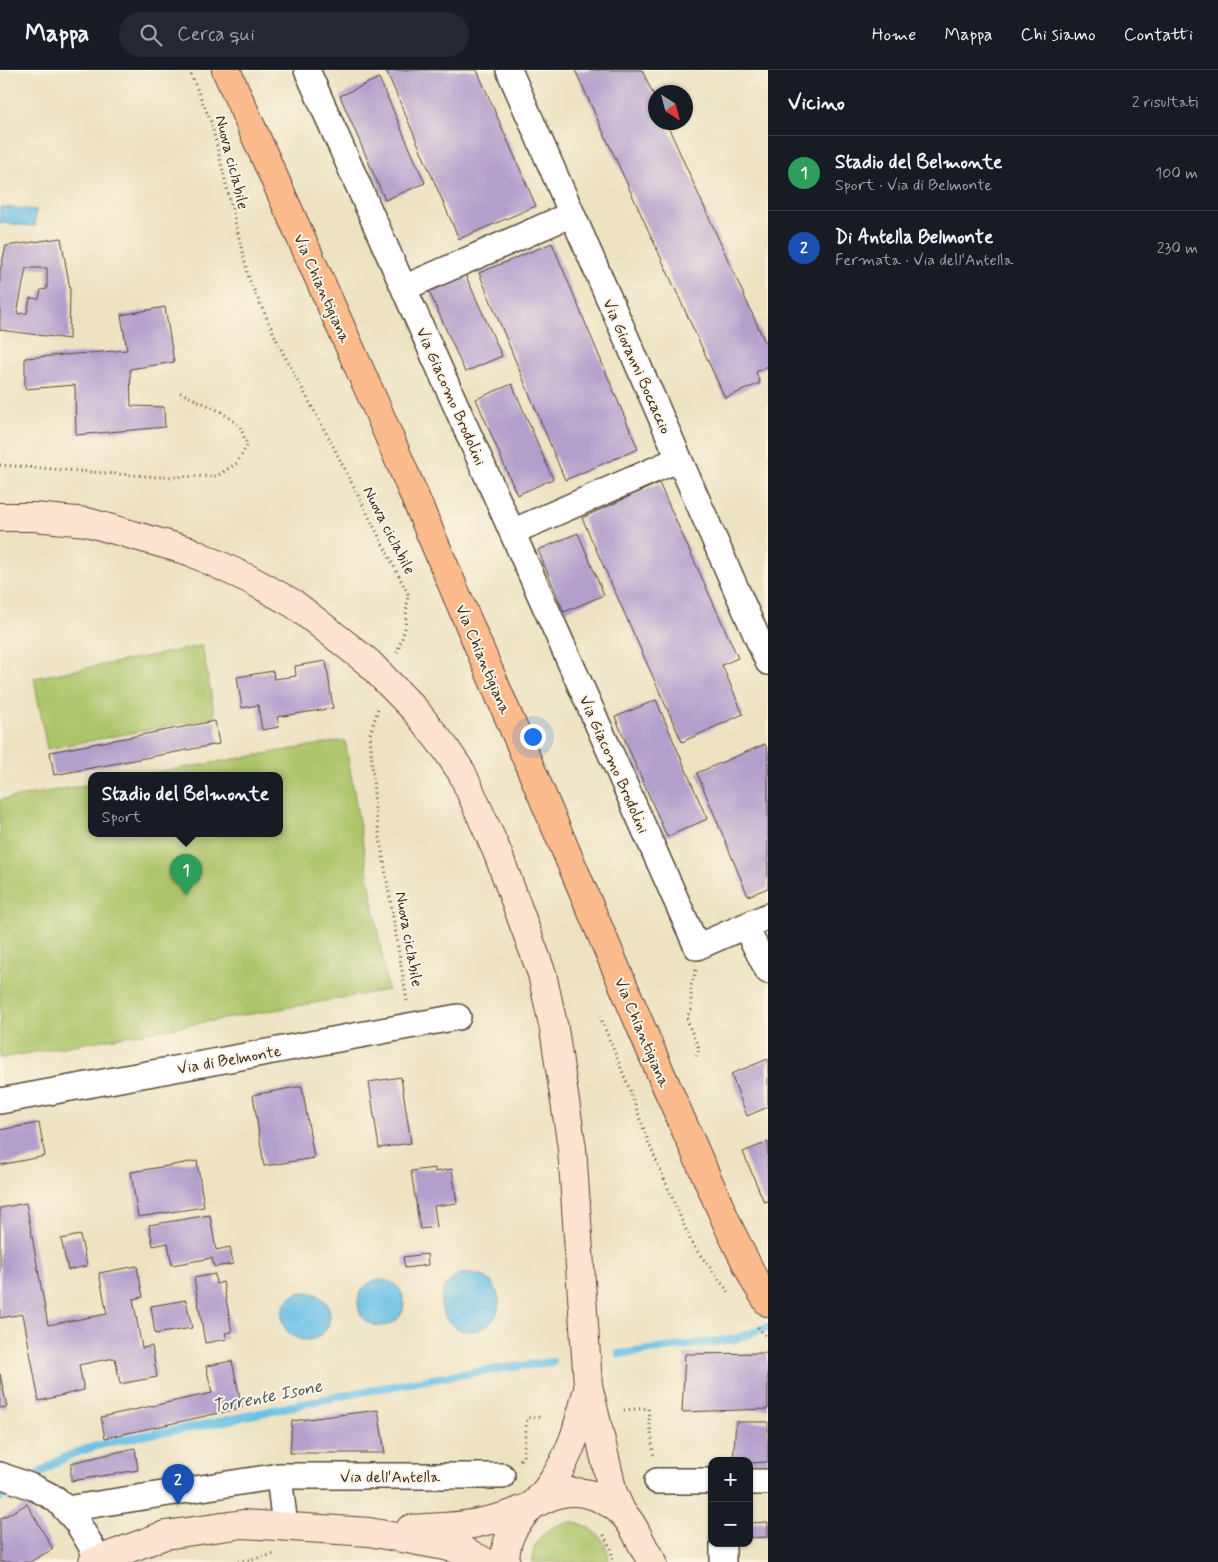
<!DOCTYPE html>
<html lang="it">
<head>
<meta charset="utf-8">
<style>
	body { margin:0; font-family:Mynerve,sans-serif; background:#242831; color:#f1f3f6 }
	.controls { position:absolute; right:15px; bottom:15px; display:grid; overflow:hidden; border-radius:10px; box-shadow:0 1px 4px #0004 }
	.controls button { width:45px; height:45px; display:grid; place-items:center; padding:0; border:0; border-bottom:1px solid #363941; background:#171b24; color:#f1f3f6; font:25px sans-serif }
	.compass { position:absolute; left:648px; top:15px; width:45px; height:45px; border-radius:50%; background:#171b24; box-shadow:0 1px 4px #0004; rotate:144deg }
	.you { position:absolute; left:532px; top:666px; width:18px; height:18px; margin:-12px; border:4px solid #fff; border-radius:50%; background:#1a73e8; box-shadow:0 0 0 8px #1a73e833 }
	.badge { display:grid; place-items:center; width:32px; height:32px; border-radius:50%; background:#d1495b; color:#fff; font-size:16px; font-weight:700 }
	.pin { position:absolute; translate:-50% -41px; filter:drop-shadow(0 1px 2px #0008) }
	.pin::after { content:''; position:absolute; top:26px; width:18px; height:15px; background:inherit; clip-path:polygon(0 0,100% 0,50% 100%) }
	.popup { position:absolute; left:88px; top:702px; width:195px; height:65px; box-sizing:border-box; display:grid; place-content:center; border-radius:10px; background:#171b24; filter:drop-shadow(0 1px 4px #0005); font-size:16px; white-space:nowrap; color:#9ea1a6 }
	.popup b { font-size:19px; color:#f1f3f6 }
	.popup::after { content:''; position:absolute; left:50%; top:100%; margin-left:-10px; border:10px solid transparent; border-top-color:#171b24 }
	.list { margin:0; padding:0; list-style:none }
	h2 { display:flex; justify-content:space-between; align-items:center; height:65px; margin:0; padding:0 20px; font-size:21px }
	h2 small { font-size:16px; font-weight:400; color:#9ea1a6 }
	.list li { display:grid; grid-template-columns:32px 1fr auto; gap:15px; align-items:center; box-sizing:border-box; height:75px; padding:0 20px; border-top:1px solid #363941 }
	.list b { display:block; font-size:19px; white-space:nowrap }
	.list p { margin:0; font-size:16px; white-space:nowrap; color:#9ea1a6 }
	.list em { font-size:16px; font-style:normal; color:#9ea1a6 }
	.icon { flex:none; width:28px; height:28px; fill:none; stroke:currentColor; stroke-width:2; stroke-linecap:round; stroke-linejoin:round }
	.map { position:relative; flex:none; width:768px; height:1492px; overflow:hidden }
	header { display:flex; align-items:center; gap:30px; box-sizing:border-box; height:70px; padding:0 25px; background:#171b24; border-bottom:1px solid #363941 }
	header strong { font-size:24px }
	nav { display:flex; gap:28px; margin-inline-start:auto; font-size:18px }
	.search { width:350px; height:45px; background:#242831; display:flex; align-items:center; gap:12px; box-sizing:border-box; padding:0 18px; border-radius:28px; color:#9ea1a6; font-size:19px }
	main { display:flex }
	aside { flex:1; background:#171b24 }
	.map>svg:first-child { display:block }
	.green { fill:#adc56b; stroke:#747844 }
	.water { fill:#68c0e5; stroke:#527582 }
	.lines { fill:none; stroke-linecap:round; stroke-linejoin:round }
	.stream { stroke:#68c0e5; stroke-width:8 }
	.building { fill:#b2a0cc; fill-rule:evenodd }
	.street-casing { stroke:#564636; stroke-width:28 }
	.secondary-casing { stroke:#564636; stroke-width:30 }
	.primary-casing { stroke:#564636; stroke-width:30 }
	.path { stroke:#564636; stroke-width:3; stroke-dasharray:1 4; stroke-linecap:butt }
	.street { stroke:#fff; stroke-width:25 }
	.secondary { stroke:#fde4d1; stroke-width:28 }
	.primary { stroke:#fbbb8d; stroke-width:28 }
	.secondary-bridge-casing { stroke:#564636; stroke-width:30; stroke-linecap:butt }
	.secondary-bridge { stroke:#fde4d1; stroke-width:28 }
	.labels { text-anchor:middle; stroke-width:4; stroke-linejoin:round; paint-order:stroke }
	.street-label { font-size:16px; fill:#3b2a1e; stroke:#fcf5e5 }
	.water-label { font-size:18px; font-style:italic; fill:#48575a; stroke:#fcf5e5 }
</style>
</head>
<body>
<header>
<strong>Mappa</strong>
<div class="search"><svg class="icon" aria-label="search" viewBox="0 0 24 24"><circle cx="10" cy="10" r="6"/><path d="M15 15l6 6"/></svg>Cerca qui</div>
<nav><a>Home</a><a>Mappa</a><a>Chi siamo</a><a>Contatti</a></nav>
</header>
<main>
<div class="map">
<svg width="768" height="1492" viewBox="0 0 768 1492">
	<rect width="100%" height="100%" fill="#fcf5e5"/>
	<filter id="ink" filterUnits="userSpaceOnUse"><feTurbulence type="fractalNoise" baseFrequency=".02" numOctaves="2"/><feDisplacementMap in="SourceGraphic" scale="10" xChannelSelector="R" yChannelSelector="G"/><feConvolveMatrix kernelMatrix="1 2 1 2 8 2 1 2 1" color-interpolation-filters="sRGB"/></filter>
	<filter id="wash" filterUnits="userSpaceOnUse"><feTurbulence type="fractalNoise" baseFrequency=".0096" numOctaves="4" result="noise"/><feDisplacementMap in="SourceGraphic" scale="20" xChannelSelector="R" yChannelSelector="G"/><feGaussianBlur stdDeviation="1.12" result="paint"/><feColorMatrix in="noise" values="0 0 0 0 0 0 0 0 0 0 0 0 0 0 0 0 0 1.4 0 .05"/><feComposite in="paint" operator="in"/></filter>
	<g filter="url(#wash)">
		<rect width="100%" height="100%" fill="#ede2c1"/>
		<path class="green" d="M202,576l13,71 -168,32 -13,-71z
			M345,670l43,250 -388,68v-258l92,-16v50h188v-58h-144z
			M571,1452c22,3 37,17 38,40h-77c1,-24 16,-37 39,-40z"/>
		<path class="water" d="M0,137l36,3 -1,16 -35,-3z
			M441 1232a29 29 0 1 1 58 0a29 29 0 1 1-58 0Z
			M358 1233a23 23 0 1 1 46 0a23 23 0 1 1-46 0Z
			M282 1246a24 24 0 1 1 48 0a24 24 0 1 1-48 0Z"/>
		<g class="lines">
			<path class="stream" d="M619,1284l116,-15 33,-12
				M29,1410c14,-8 28,-20 43,-26 48,-18 101,-22 152,-33 108,-24 218,-47 329,-59
				M0,1428l17,-11"/>
		</g>
		<g id="blocks">
			<path class="building" d="M386,0h91l59,136 -77,33z
				M575,0h67l14,30v22h10l102,227v17l-12,6 4,11 -35,15z
				M379,8l46,105 -40,17 -45,-104z
				M61,168l9,51 -1,50 -69,-9v-59l6,-25zM26,198h21v21l-6,1 -2,9 -9,-1 -3,15 -10,1z
				M552,173l86,206 -73,31 -86,-207z
				M465,204l37,82 -37,16 -36,-81z
				M165,237l9,55 -44,7 1,37 33,1 1,20 -89,8 -1,-50 -50,4v-31l102,-8 -6,-35z
				M512,314l41,95 -36,16 -41,-96z
				M659,413l79,175 -16,7 21,49 -61,28 -100,-224z
				M578,463l26,62 -40,17 -26,-62z
				M326,591l7,47 -56,9 2,10 -17,3 -4,-25 -16,3 -5,-31 36,-6 1,8 22,-3 -1,-10z
				M656,630l51,119 -40,18 -52,-120z
				M215,651l4,23 -165,31 -4,-23z
				M765,674l3,7v137l-20,8 -51,-123z
				M768,989v48l-21,9 -16,-42z
				M401,1007l10,66 -32,5 -10,-66z
				M302,1016l12,72 -50,8 -11,-71z
				M39,1053l6,33 -45,9v-35z
				M768,1072v59l-4,1 -21,-50z
				M197,1091l7,46 -66,10 -7,-45z
				M435,1098v4l17,-3 5,34 -23,3 3,21 -17,2 -9,-58z
				M26,1133l22,122 59,-11 -8,-41 38,-7 6,31 -10,2 9,49 10,-2 5,31 -37,7 -5,-26 -17,3 -19,4 5,25 -45,11 -16,-87 -23,4v-110z
				M210,1145l6,35 14,-3 3,17 -19,3 -2,-9 -40,7 -4,-22 -15,3 -4,-21z
				M80,1165l7,31 -19,4 -7,-31z
				M427,1184l1,11 -23,3 -2,-11z
				M215,1204l1,10 7,-2 9,50 -7,1 2,6 -22,4 -11,-65z
				M186,1230l6,28 -37,6 -4,-28z
				M768,1283v56l-86,3 3,-58z
				M232,1291l10,47 -137,30 -4,-21 111,-24 -6,-27z
				M0,1304l7,33 -7,1z
				M378,1340l7,43h-95l2,-32z
				M736,1352h32v40l-19,1v-2h-16z
				M135,1378l3,22 -67,11v-18z
				M27,1434l26,45 -23,13h-30v-43z
				M768,1452v15l-19,1v-15z"/>
		</g>
	</g>
	<g filter="url(#ink)">
		<use href="#blocks" fill-opacity="0" stroke="#564636" stroke-width="1"/>
		<g class="lines">
			<defs>
				<path id="street" d="M307,0l205,462 167,-73
					M509,0l259,592
					M404,218l168,-74
					M512,462l185,415 71,-31
					M745,856l23,45
					M0,1031l458,-84
					M0,1405l35,13 21,11 21,23 22,37
					M657,1411h55
					M749,1412h19
					M66,1439l213,-33
					M285,1456l-6,-50h223
					M723,1492v-19"/>
				<path id="secondary" d="M0,447h34l53,5 102,29
					M462,703l36,81 44,120 12,55 18,119 16,237 25,108 9,20
					M410,1459c25,-2 51,-1 76,-8 12,-2 25,-6 36,-11 10,-4 18,-9 27,-13 25,-11 52,-3 71,14 16,13 20,35 33,51
					M93,1492l72,-27 78,-11 126,8 76,14 19,5 21,11
					M505,1492c1,-43 27,-49 47,-80 19,-28 26,-55 34,-86"/>
				<path id="primary" d="M226,0l150,336 285,668 69,156 26,53 12,19"/>
			</defs>
			<use href="#street" class="street-casing"/>
			<use href="#secondary" class="secondary-casing"/>
			<use href="#primary" class="primary-casing"/>
			<path class="path" d="M189,0l22,52 38,157 31,68 54,101 74,146 -3,35 -8,24
				M0,395l158,12 59,-1 20,-13 10,-18 -7,-19 -20,-15 -41,-19
				M378,639l-8,25 5,74 32,193
				M696,900l-5,16v24l-4,6 2,10 9,20v6l-2,4
				M600,946l29,72 21,58 42,98 38,50
				M758,1257l10,12
				M624,1340l24,-2 6,50
				M520,1390l3,-3 4,-39 15,-1
				M604,1465l7,14 2,13
				M238,1492l37,-8"/>
			<use href="#street" class="street"/>
			<use href="#secondary" class="secondary"/>
			<use href="#primary" class="primary"/>
			<defs>
				<path id="secondary-bridge" d="M189,481l62,29 43,24 74,58 47,48 31,39 16,24"/>
			</defs>
			<use href="#secondary-bridge" class="secondary-bridge-casing"/>
			<use href="#secondary-bridge" class="secondary-bridge"/>
		</g>
	</g>
	<g class="labels">
		<g class="street-label">
			<text transform="translate(233 92) rotate(76)" y="6">Nuova ciclabile</text>
			<text transform="translate(323 218) rotate(66)" y="6">Via Chiantigiana</text>
			<text transform="translate(638 296) rotate(66)" y="6">Via Giovanni Boccaccio</text>
			<text transform="translate(452 326) rotate(66)" y="6">Via Giacomo Brodolini</text>
			<text transform="translate(390 460) rotate(63)" y="6">Nuova ciclabile</text>
			<text transform="translate(484 589) rotate(67)" y="6">Via Chiantigiana</text>
			<text transform="translate(615 694) rotate(66)" y="6">Via Giacomo Brodolini</text>
			<text transform="translate(410 869) rotate(80)" y="6">Nuova ciclabile</text>
			<text transform="translate(643 962) rotate(67)" y="6">Via Chiantigiana</text>
			<text transform="translate(229 989) rotate(-10)" y="6">Via di Belmonte</text>
			<text x="390" y="1412">Via dell'Antella</text>
		</g>
		<g class="water-label">
			<text transform="translate(267 1326) rotate(-11)" y="6">Torrente Isone</text>
		</g>
	</g>
</svg>
<div class="controls">
<button>+</button>
<button>−</button>
</div>
<svg class="compass" viewBox="-18 -18 36 36"><path d="M0-13l5 13h-10z" fill="#e53935"/><path d="M0 13l5-13h-10z" fill="#9ea1a6"/></svg>
<div class="you"></div>
<div class="pin badge" style="left:186px;top:825px;background:#2e9e5b">1</div>
<div class="popup"><b>Stadio del Belmonte</b>Sport</div>
<div class="pin badge" style="left:178px;top:1435px;background:#1a4fb4">2</div>
</div>
<aside>
<h2>Vicino<small>2 risultati</small></h2>
<ul class="list">
<li><span class="badge" style="background:#2e9e5b">1</span><div><b>Stadio del Belmonte</b><p>Sport · Via di Belmonte</p></div><em>100 m</em></li>
<li><span class="badge" style="background:#1a4fb4">2</span><div><b>Di Antella Belmonte</b><p>Fermata · Via dell'Antella</p></div><em>230 m</em></li>
</ul>
</aside>
</main>
</body>
</html>
